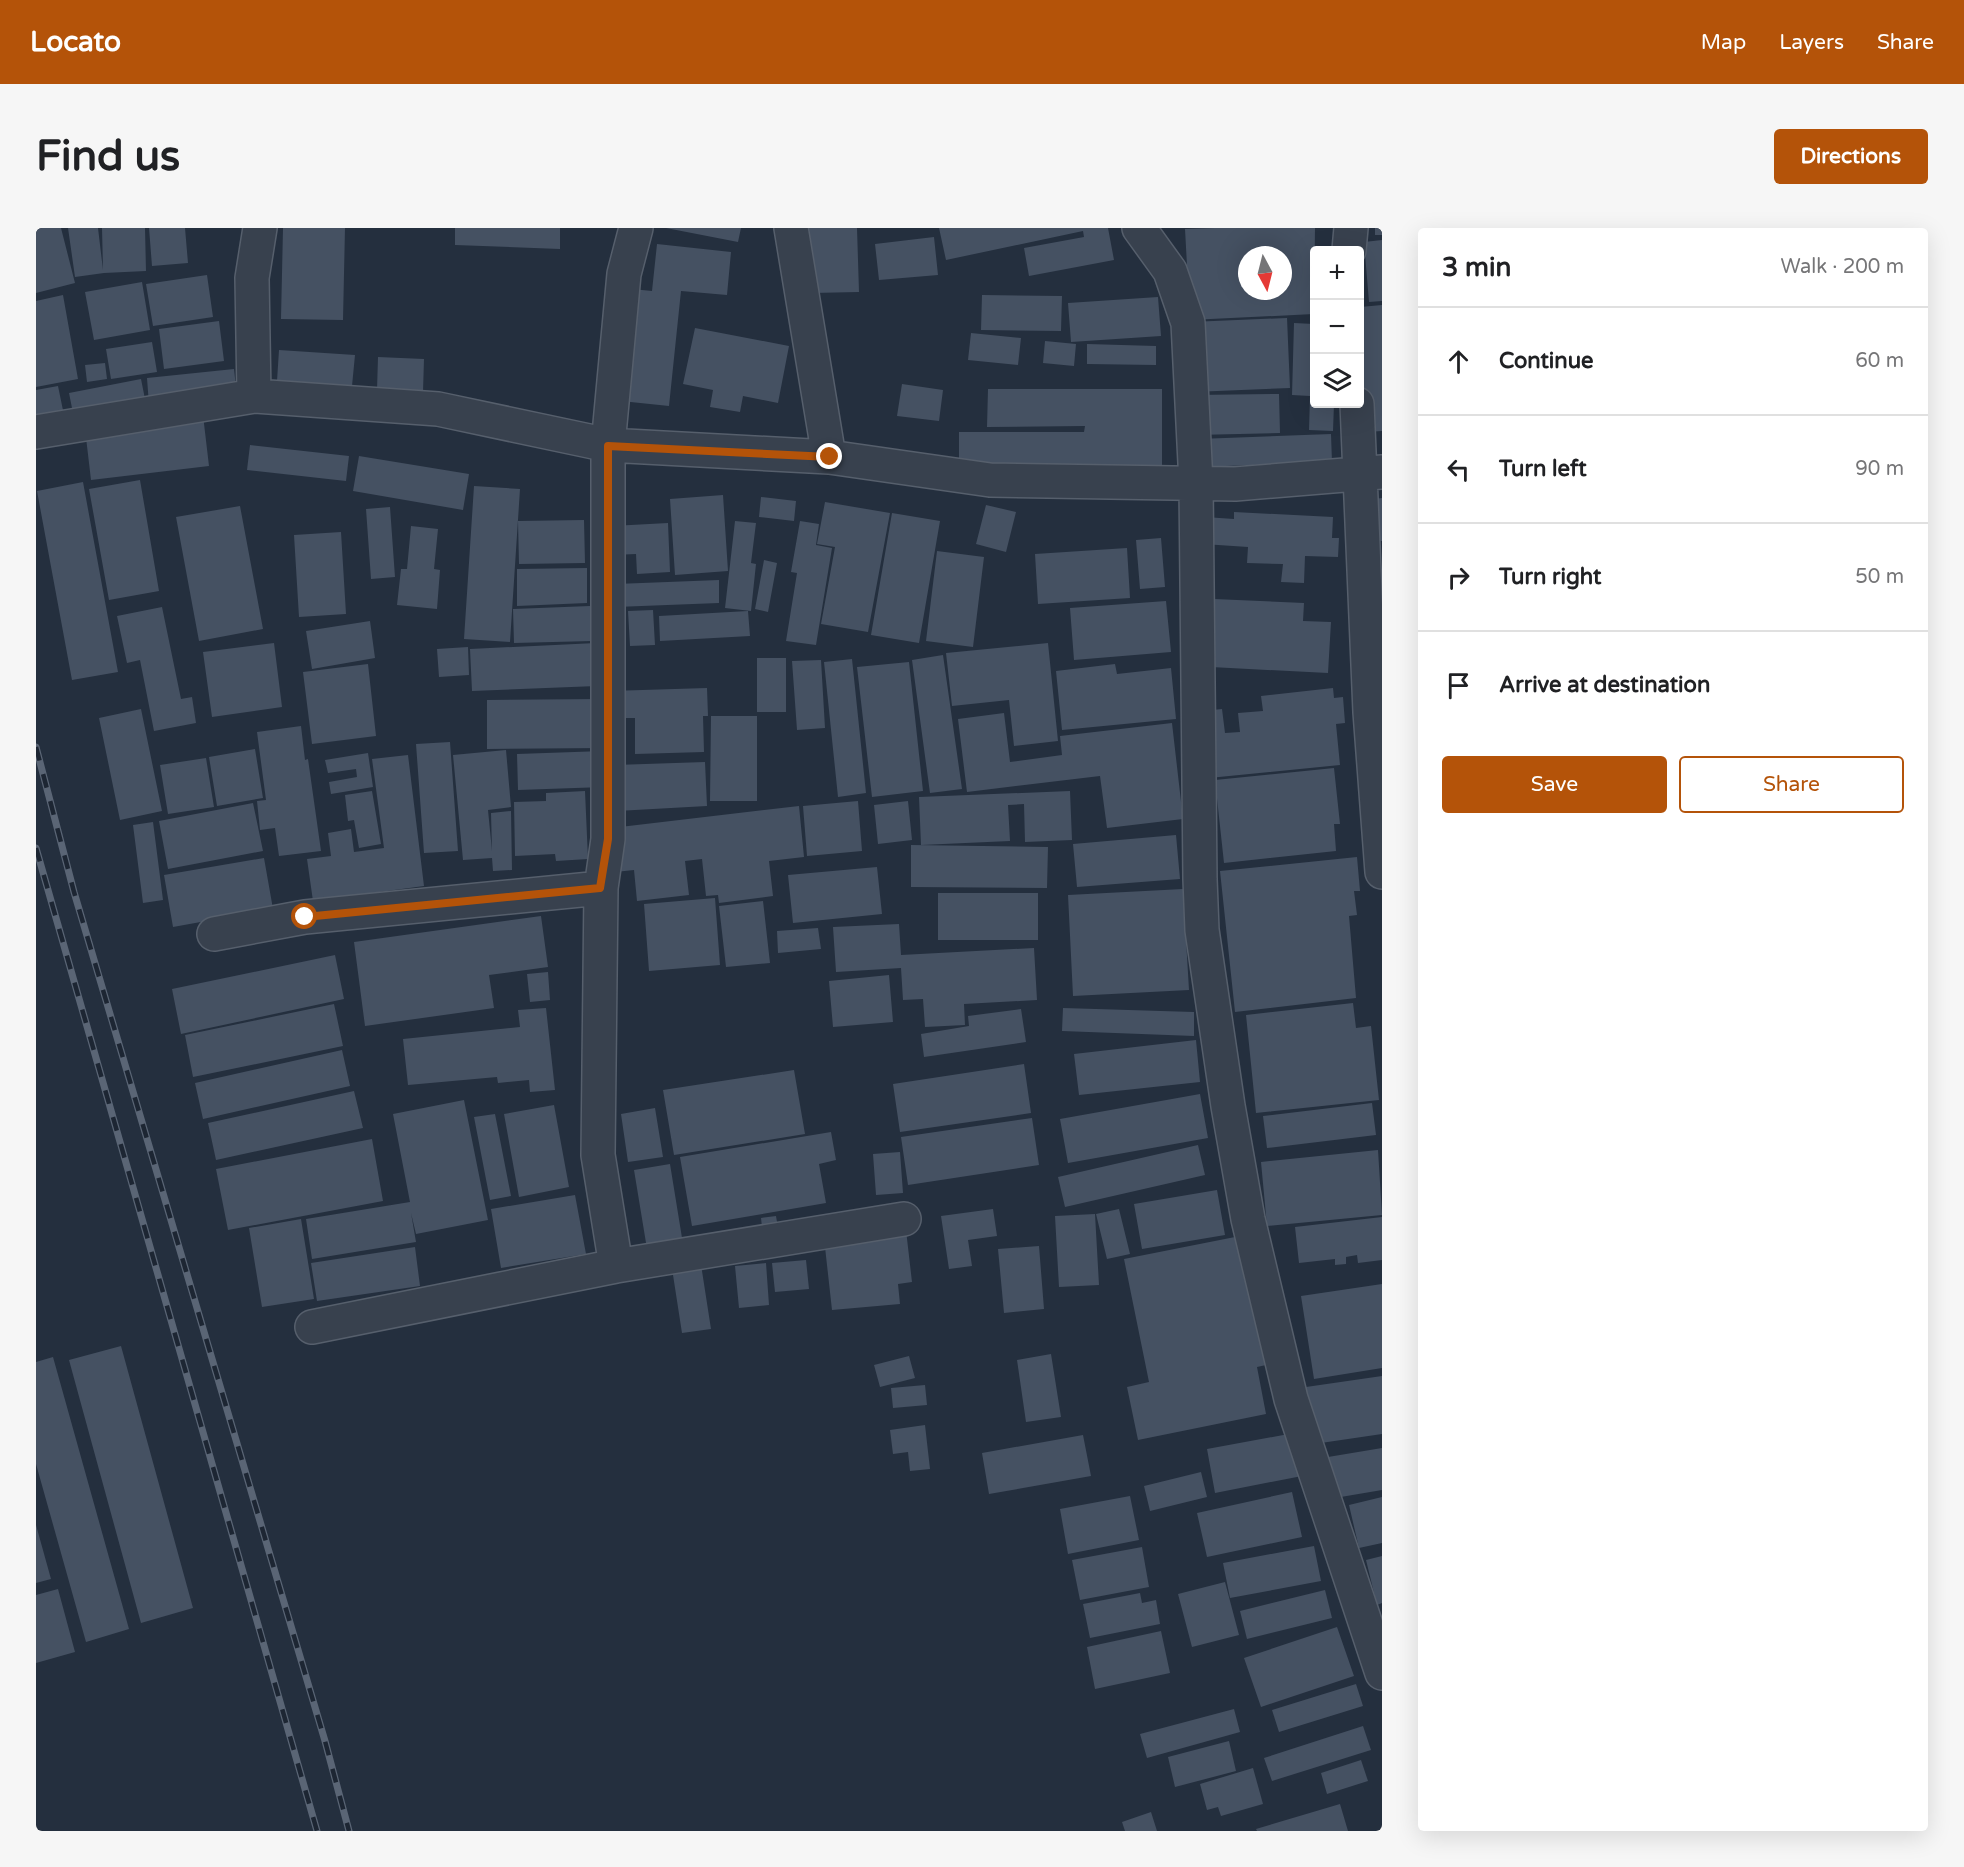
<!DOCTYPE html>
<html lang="en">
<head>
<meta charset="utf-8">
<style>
	body { margin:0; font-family:"Varela Round",sans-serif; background:#f6f6f6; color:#202124 }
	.controls { position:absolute; right:18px; top:18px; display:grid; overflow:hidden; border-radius:6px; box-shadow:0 6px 24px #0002 }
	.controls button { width:54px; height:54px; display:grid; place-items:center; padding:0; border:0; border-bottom:2px solid #e0e0e0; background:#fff; color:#202124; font:30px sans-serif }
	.compass { position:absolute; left:1202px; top:18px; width:54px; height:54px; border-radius:50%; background:#fff; box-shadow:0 6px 24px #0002; rotate:173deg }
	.stop { position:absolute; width:18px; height:18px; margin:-14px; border:4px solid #b45309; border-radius:50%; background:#fff }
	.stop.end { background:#b45309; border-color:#fff; box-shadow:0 2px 6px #0008 }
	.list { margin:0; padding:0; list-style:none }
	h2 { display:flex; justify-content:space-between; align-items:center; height:78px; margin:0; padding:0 24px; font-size:26px }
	h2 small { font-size:20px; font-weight:400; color:#757577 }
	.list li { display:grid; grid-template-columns:39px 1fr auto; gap:18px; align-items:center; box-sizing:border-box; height:108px; padding:0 24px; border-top:2px solid #e0e0e0 }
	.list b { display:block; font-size:22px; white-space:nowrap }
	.list em { font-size:20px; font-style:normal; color:#757577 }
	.actions { display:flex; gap:12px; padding:18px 24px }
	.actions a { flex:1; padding:14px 0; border:2px solid #b45309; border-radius:6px; text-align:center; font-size:21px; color:#b45309 }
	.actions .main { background:#b45309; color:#fff }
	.icon { flex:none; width:33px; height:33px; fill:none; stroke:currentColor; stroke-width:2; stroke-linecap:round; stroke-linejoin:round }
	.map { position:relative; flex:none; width:1346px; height:1603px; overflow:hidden; border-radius:6px }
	header { display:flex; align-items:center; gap:36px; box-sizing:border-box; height:84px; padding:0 30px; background:#b45309; color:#fff }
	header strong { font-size:28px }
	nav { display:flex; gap:33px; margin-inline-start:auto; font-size:21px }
	.intro { display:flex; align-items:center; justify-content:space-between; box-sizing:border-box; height:144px; padding:0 36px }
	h1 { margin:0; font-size:42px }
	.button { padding:15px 27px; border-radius:6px; background:#b45309; color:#fff; font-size:21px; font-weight:700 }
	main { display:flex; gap:36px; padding:0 36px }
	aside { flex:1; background:#fff; border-radius:6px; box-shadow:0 6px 24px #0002 }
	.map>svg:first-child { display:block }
	.building { fill:#455162; fill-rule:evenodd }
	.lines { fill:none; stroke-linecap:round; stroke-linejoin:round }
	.minor-casing { stroke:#565f6c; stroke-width:36 }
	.minor { stroke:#38414e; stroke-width:33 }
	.rail-casing { stroke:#5a6575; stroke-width:7 }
	.rail { stroke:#1d2633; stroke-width:4.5; stroke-dasharray:14; stroke-linecap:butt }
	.route { stroke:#b45309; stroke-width:8 }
</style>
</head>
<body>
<header>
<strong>Locato</strong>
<nav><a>Map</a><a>Layers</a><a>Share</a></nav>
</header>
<div class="intro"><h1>Find us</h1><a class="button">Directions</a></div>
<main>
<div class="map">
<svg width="1346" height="1603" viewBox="0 0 1346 1603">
	<rect width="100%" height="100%" fill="#242f3e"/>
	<path class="building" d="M0,0h25l14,55 -39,10z
		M32,0h30l5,42 -1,-42h43l1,43 -42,2 -29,4z
		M113,0h36l3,35 -36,3z
		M247,0h62l-2,92 -62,-1z
		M419,0h105v21l-105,-4z
		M630,0h75l-3,14z
		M773,0h48l2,64 -47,1z
		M903,0h169l6,32 -85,16 -5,-28 60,-11 -1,-6 -137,29z
		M1179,0h100l-1,86 -124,6 -5,-91zM1211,27h36v36h-36z
		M1339,0h7v7h-7z
		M898,9l4,38 -59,5 -4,-36z
		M1346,12v61l-13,1 -5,-60z
		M621,16l74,8 -4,43 -46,-4 -12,115 -48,-5 11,-112 20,2z
		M171,47l6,42 -60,9 -7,-42z
		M106,54l8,48 -56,10 -9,-48z
		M27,67l15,84 -42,8v-86z
		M946,67l80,1 -1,35 -80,-1z
		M1122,69l3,39 -90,6 -3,-39z
		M1346,77v126l-15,1 -7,-62v-63z
		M1251,90l3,70 -97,4 -3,-70z
		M183,93l5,40 -60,8 -5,-40z
		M1258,95l20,1v80h20l-1,27 -24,-1 1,-34 -18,-1z
		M659,100l94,18 -11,57 -35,-7 -3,16 -30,-5 3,-17 -30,-6z
		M935,105l50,5 -3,27 -50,-5z
		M1009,113l31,3 -2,22 -31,-3z
		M116,114l5,30 -46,7 -5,-30z
		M1051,116l69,2v19l-69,-1z
		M243,122l76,5 -3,31 -75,-5z
		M342,129l46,2 -1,33 -46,-2z
		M69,135l2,16 -20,3 -2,-17z
		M198,141l3,27 -88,9 -2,-27z
		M105,151l5,25 -72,14 -5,-25z
		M866,156l41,6 -4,31 -42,-5z
		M22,158l7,34 -29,5v-35z
		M952,161h174v79h-203v-36h125l1,-6 -98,1z
		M1243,166l1,39 -85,2 -1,-40z
		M167,187l6,51 -118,14 -6,-51z
		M1295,206l1,28 -132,5 -2,-28z
		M214,217l99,11 -3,25 -99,-11z
		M323,228l110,18 -6,36 -110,-19z
		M104,252l19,111 -50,9 -20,-111z
		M47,254l35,190 -46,8 -35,-189z
		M438,258l46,3 -10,153 -46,-3z
		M687,267l5,76 -53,4 -5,-76z
		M725,269l35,4 -2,20 -35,-4z
		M1346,270v43h-4l-4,-42z
		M789,274l65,11 -22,119 -47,-8 14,-77 -18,-3z
		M950,277l30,7 -10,40 -30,-8z
		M204,278l23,123 -64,12 -23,-124z
		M354,279l5,70 -24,2 -5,-70z
		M1198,284l99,5 -1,21h7l-1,19 -33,-1 -1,27 -23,-1 2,-18 -36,-1 1,-16 -45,-3 2,-27 29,2z
		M856,285l48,8 -21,122 -48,-8z
		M548,292l1,43 -66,1 -1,-43z
		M699,293l21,2 -5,40 5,1 -5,47 -26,-3z
		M764,293l19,3 -3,21 16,3 -16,97 -30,-4 11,-68 -6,-1z
		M632,295l2,49 -33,2 -1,-20 -23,1 -1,-29z
		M375,298l27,3 -4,40 6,1 -3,39 -40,-4 4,-36h6z
		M305,304l5,82 -47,3 -5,-82z
		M1125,310l4,49 -25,2 -4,-49z
		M1091,320l3,50 -92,6 -3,-50z
		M901,323l47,6 -11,90 -47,-6z
		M728,332l13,3 -9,49 -13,-3z
		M551,340v35l-70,3v-37z
		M683,352v23l-103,4v-23z
		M1178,371l90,4 -1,18 28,1 -3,51 -117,-6z
		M1130,373l5,51 -97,8 -4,-52z
		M554,378l2,35 -78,2 -1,-34z
		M126,379l19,92 11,-2 4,26 -42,8 -14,-71 -13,3 -10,-47z
		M617,382l2,35 -25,1 -2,-35z
		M712,383l2,25 -90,5 -1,-25z
		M334,393l5,37 -63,11 -6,-38z
		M238,415l8,64 -70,10 -9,-65z
		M560,415l1,43 -125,5 -2,-42z
		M1012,415l10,98 -44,5 -5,-46 -57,6 -6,-53z
		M432,419l1,28 -30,2 -2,-28z
		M907,427l19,134 -32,4 -18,-133z
		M721,430h29v54h-29z
		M816,431l14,134 -28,4 -14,-135z
		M785,432l4,68 -28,2 -5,-69z
		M873,434l14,129 -51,6 -15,-130z
		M332,436l8,72 -64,8 -9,-72z
		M1079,436l2,10 54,-6 5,51 -114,11 -6,-59z
		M671,460l1,28h-5l1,36 -69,2v-36h-24l-1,-27z
		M1297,460l1,10 9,-1 2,26 -9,1 4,41 -131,13 -6,-67 19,-2 3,24 15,-1 -2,-19 25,-2 -2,-15z
		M569,471v49l-118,1v-49z
		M105,481l21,102 -42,9 -21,-102z
		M968,485l6,49 52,-7 -2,-19 112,-13 11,96 -76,9 -7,-52 -133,16 -9,-73z
		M675,488h46v85h-47z
		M265,498l4,34 3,-1 13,92 -42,5 -4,-28 -15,2 -3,-29 9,-1 -9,-68z
		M414,514l8,109 -34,2 -8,-109z
		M219,521l8,49 -46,8 -8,-49z
		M470,522l5,57 -23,3 4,41 -1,-38 20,-2 1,59 -19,1 -1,-13 -29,2 -10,-105z
		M567,523l1,36 -86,3 -1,-36z
		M332,525l5,34 -42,7 -2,-12 28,-5 -1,-8 -28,4 -3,-13z
		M372,527l16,131 -111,15 -6,-42 24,-3 -3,-23 23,-4 3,23 30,-4 -12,-89z
		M170,530l8,49 -46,7 -8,-49z
		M669,534l2,44 -90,5 -2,-46z
		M1298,540l6,56h-6l2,27 -112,12 -9,-83z
		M336,563l9,53 -22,4 -5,-28 -6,1 -3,-26z
		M549,563l3,68 -32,2 -1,-7 -40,2 -1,-54 32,-1v-8z
		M1034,563l2,49 -47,2 -1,-38 -16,1 2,36 -89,4 -2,-48z
		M822,573l4,50 -55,5 -4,-50z
		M872,573l4,39 -34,4 -4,-39z
		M217,575l10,48 -95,18 -9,-48z
		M763,578l5,51 -35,4 4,35 -54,7 -1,-8 -12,1 -4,-37 -17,2 4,34 -52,6 -3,-31 -19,2 5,-45z
		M117,594l10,78 -20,3 -10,-78z
		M1140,607l4,44 -103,8 -4,-43z
		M875,617l137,2 -1,41 -136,-1z
		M1321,629l3,34h-6l3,24 -8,1 7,82 -121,14 -15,-141z
		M228,630l9,51 -100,18 -9,-52z
		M841,639l5,47 -89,9 -5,-48z
		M1147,661l6,101 -116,6 -5,-101z
		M902,665h100v47h-100z
		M679,670l5,67 -71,6 -5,-67z
		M727,673l7,62 -44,4 -7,-61z
		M505,688l7,51 -59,8 5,33 -129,18 -11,-84z
		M863,696l2,31 133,-7 3,52 -73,4 1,21 -40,2 -2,-28 -20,1 -2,-32 -65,4 -3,-45z
		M782,700l3,21 -43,4 -1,-22z
		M299,727l9,44 -163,35 -9,-45z
		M512,744l2,28 -20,2 -3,-28z
		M853,747l4,47 -60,5 -4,-46z
		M1317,775l3,25 15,-2 8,74 -123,13 -10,-98z
		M298,776l9,42 -150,31 -8,-42z
		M510,780l9,82 -25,2 -1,-12 -31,3 -1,-6 -89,8 -5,-46 117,-12 -2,-17z
		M1027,780l131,4v24l-132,-5z
		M985,781l5,33 -102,15 -3,-23 48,-8 -1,-10z
		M1160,812l4,42 -121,13 -5,-41z
		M306,822l8,36 -147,33 -8,-36z
		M988,836l7,49 -131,19 -7,-48z
		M758,842l11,64 -131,21 -11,-65z
		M318,863l9,37 -147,32 -8,-37z
		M1164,866l8,44 -140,25 -8,-44z
		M428,872l24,120 -72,14 -5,-21 5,29 -104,17 -6,-40 104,-17 -17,-88z
		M1336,875l4,32 -109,13 -4,-32z
		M518,877l15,82 -50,10 -15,-83z
		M619,880l8,49 -35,5 -7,-48z
		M459,886l16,82 -21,4 -16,-83z
		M996,890l7,47 -131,20 -7,-48z
		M795,904l5,28 -17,4 7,39 -134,23 -12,-69z
		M336,911l11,62 -155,29 -12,-61z
		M1162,917l7,30 -140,32 -7,-30z
		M1342,922l4,65 -115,11 -6,-64z
		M864,924l3,41 -27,2 -3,-41z
		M634,936l13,80 -36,5 -13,-79z
		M1181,962l8,45 -83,14 -8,-45z
		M539,967l11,59 -85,14 -10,-59z
		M957,981l4,27 -29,4 4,26 -23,3 -8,-53z
		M1083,981l11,45 -23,5 -11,-45z
		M1059,986l4,71 -40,2 -4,-71z
		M740,988l3,18 -16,2 -2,-18z
		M1346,989v43l-24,3 -1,-8 -11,2v7l-11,1v-6l-36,4 -4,-36z
		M265,991l13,80 -52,8 -13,-79z
		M870,1002l6,52 -14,2 2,20 -68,6 -8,-72z
		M1204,1008l26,129 -9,2 9,47 -128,26 -11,-53 22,-5 -25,-123z
		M1003,1018l5,63 -40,4 -6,-64z
		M379,1019l5,39 -103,15 -6,-38z
		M664,1030l11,71 -29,4 -11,-71z
		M770,1032l3,29 -34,3 -3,-29z
		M730,1035l3,42 -30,3 -4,-42z
		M1346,1056v84l-68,11 -13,-83z
		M85,1118l72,262 -52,15 -72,-263z
		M1015,1126l10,63 -35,5 -9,-62z
		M873,1128l6,22 -35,9 -6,-22z
		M17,1129l76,272 -43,13 -50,-178v-102z
		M1346,1148v58l-68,10 -8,-57z
		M889,1157l2,20 -34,3 -2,-20z
		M889,1197l5,44 -20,2 -2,-19 -15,2 -3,-24z
		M1258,1205l8,43 -87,17 -8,-44z
		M1047,1207l8,41 -102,18 -7,-41z
		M1346,1220v42l-53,9 -7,-41z
		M1165,1244l6,25 -57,14 -6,-25z
		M1256,1264l10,45 -95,20 -10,-44z
		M1094,1268l9,44 -71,14 -8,-45z
		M1346,1269v46l-23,5 -10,-43z
		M0,1297l15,54 -15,4z
		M1278,1318l7,35 -91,17 -7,-35z
		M1106,1319l7,40 -69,13 -8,-40z
		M1346,1328v47l-5,2 -11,-45z
		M1189,1354l14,53 -47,12 -14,-53z
		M22,1361l17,63 -39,11v-68z
		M1289,1362l7,28 -85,21 -7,-28z
		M1104,1365l2,10 14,-3 4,24 -70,14 -7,-34z
		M1301,1399l17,49 -93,31 -17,-49z
		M1125,1403l9,42 -75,16 -8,-42z
		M1320,1456l7,22 -84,26 -7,-22z
		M1198,1481l6,23 -93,26 -7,-24z
		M1327,1498l8,24 -99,31 -8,-23z
		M1193,1513l7,30 -61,16 -7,-30z
		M1325,1532l7,21 -41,13 -6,-21z
		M1217,1540l10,36 -42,12 -3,-9 -11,3 -7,-26z
		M1304,1576l8,27h-91l-1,-2z
		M1115,1584l6,19h-32l-3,-9z"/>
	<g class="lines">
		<defs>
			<path id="minor" d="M755,0l38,229
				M1103,0l31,43 18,52 8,160 4,396 2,51 26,176 20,113 43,180 91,274
				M1313,22l2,-22
				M218,168l-2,-118 8,-50
				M1321,176l13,308 12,160
				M0,204l218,-36 184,13 170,36 221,12 161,23 245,4 147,-12
				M178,706l91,-17 296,-29
				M580,1038l-18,-111 3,-267 7,-49v-394l16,-171 12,-46
				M276,1099l304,-61 288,-47"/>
		</defs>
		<use href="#minor" class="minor-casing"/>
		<use href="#minor" class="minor"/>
		<defs>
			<path id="rail" d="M0,519l38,145 251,849 24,90
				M0,620l281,983"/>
		</defs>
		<use href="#rail" class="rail-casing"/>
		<use href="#rail" class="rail"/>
	</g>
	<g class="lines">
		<path class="route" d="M269,689l295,-29 8,-49v-393l222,11"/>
	</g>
</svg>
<div class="controls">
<button>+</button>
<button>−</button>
<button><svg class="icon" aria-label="layers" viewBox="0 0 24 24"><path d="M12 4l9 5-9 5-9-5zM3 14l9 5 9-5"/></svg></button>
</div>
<svg class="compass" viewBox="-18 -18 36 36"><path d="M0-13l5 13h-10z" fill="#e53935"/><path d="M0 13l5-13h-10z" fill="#757577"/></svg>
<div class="stop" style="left:269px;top:689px"></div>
<div class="stop end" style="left:794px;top:229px"></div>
</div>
<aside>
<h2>3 min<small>Walk · 200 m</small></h2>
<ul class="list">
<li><svg class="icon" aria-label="ahead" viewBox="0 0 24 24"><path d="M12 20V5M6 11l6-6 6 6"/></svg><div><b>Continue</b></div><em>60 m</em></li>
<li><svg class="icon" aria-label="left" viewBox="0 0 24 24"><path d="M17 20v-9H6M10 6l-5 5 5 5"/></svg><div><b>Turn left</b></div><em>90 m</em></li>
<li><svg class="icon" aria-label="right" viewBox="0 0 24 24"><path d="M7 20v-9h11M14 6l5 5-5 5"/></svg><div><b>Turn right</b></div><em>50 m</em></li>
<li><svg class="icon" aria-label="arrive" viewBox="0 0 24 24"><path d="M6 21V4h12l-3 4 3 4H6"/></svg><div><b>Arrive at destination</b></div></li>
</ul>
<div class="actions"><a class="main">Save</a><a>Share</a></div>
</aside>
</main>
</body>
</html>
